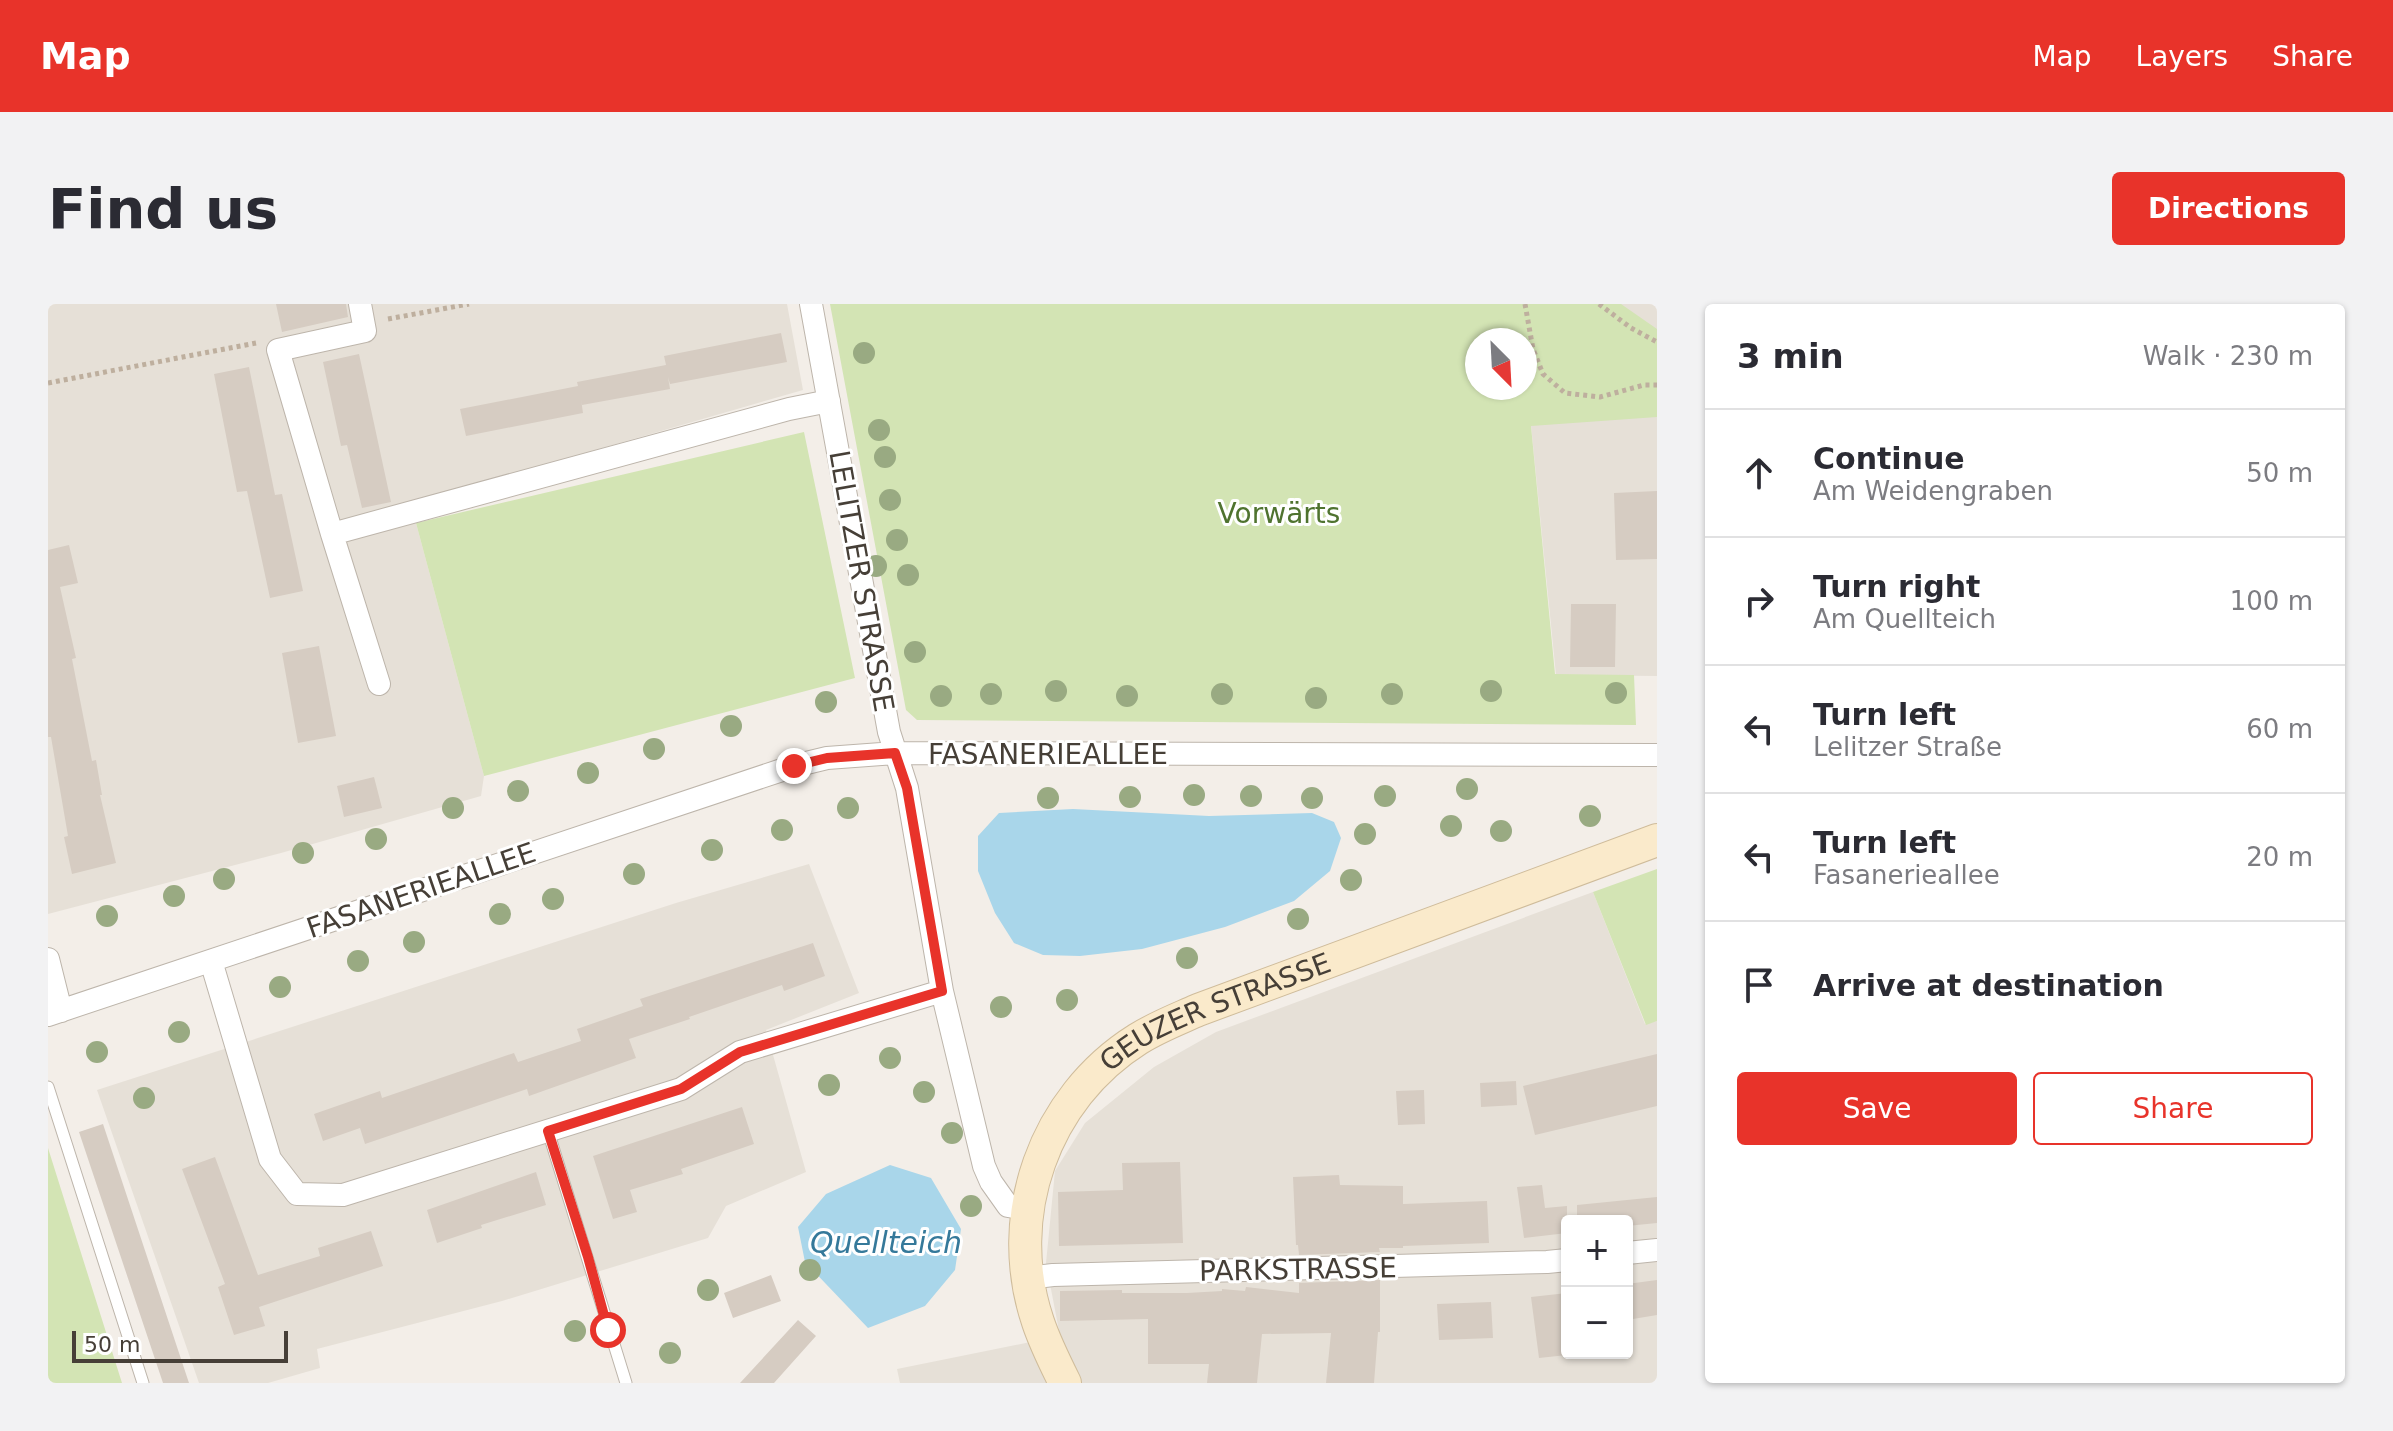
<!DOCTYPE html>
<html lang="en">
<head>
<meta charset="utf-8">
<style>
	body { margin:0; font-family:"DejaVu Sans",sans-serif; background:#f2f2f3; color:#2b2b33 }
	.controls { position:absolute; right:24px; bottom:24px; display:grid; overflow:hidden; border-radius:8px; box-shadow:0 2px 6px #0004 }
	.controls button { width:72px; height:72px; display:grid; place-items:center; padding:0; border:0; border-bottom:2px solid #e1e1e2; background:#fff; color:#2b2b33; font:40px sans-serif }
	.compass { position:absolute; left:1417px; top:24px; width:72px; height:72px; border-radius:50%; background:#fff; box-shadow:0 2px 6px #0004; rotate:156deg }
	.scale { position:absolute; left:24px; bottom:20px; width:216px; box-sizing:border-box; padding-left:8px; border:4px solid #463f37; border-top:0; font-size:22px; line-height:28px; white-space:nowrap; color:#463f37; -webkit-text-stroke:6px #fff; paint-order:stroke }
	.stop { position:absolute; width:24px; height:24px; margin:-18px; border:6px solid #e8332a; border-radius:50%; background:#fff }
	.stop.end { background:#e8332a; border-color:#fff; box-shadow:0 2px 8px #0008 }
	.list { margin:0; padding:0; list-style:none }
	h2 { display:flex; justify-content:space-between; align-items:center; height:104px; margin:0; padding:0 32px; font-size:34px }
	h2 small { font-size:26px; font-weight:400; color:#7c7c81 }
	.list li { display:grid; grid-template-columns:52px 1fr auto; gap:24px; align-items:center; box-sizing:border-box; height:128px; padding:0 32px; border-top:2px solid #e1e1e2 }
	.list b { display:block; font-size:30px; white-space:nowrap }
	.list p { margin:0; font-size:26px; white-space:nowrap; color:#7c7c81 }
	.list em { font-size:26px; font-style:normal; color:#7c7c81 }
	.actions { display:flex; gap:16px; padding:24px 32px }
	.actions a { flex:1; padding:18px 0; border:2px solid #e8332a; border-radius:8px; text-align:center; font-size:28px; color:#e8332a }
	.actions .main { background:#e8332a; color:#fff }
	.icon { flex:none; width:44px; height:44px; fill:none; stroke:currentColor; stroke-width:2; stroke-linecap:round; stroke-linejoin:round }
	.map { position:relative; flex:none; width:1609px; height:1079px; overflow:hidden; border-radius:8px }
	header { display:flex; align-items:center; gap:48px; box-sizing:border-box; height:112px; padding:0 40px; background:#e8332a; color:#fff }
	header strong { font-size:38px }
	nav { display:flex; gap:44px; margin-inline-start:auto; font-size:28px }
	.intro { display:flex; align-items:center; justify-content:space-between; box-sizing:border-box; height:192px; padding:0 48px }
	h1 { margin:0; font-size:56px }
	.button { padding:20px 36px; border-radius:8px; background:#e8332a; color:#fff; font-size:28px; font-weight:700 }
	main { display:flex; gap:48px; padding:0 48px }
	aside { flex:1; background:#fff; border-radius:8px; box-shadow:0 2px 6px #0004 }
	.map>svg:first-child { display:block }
	.residential { fill:#e6e0d7; fill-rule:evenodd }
	.green { fill:#d3e4b4; fill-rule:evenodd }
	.water { fill:#a9d6ea }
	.building { fill:#d6ccc2 }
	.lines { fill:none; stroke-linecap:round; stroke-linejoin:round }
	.lane-casing { stroke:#bdb5ab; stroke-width:13 }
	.street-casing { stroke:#bdb5ab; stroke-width:24 }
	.secondary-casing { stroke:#cfbc9b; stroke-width:34 }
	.path { stroke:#beaf9e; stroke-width:5; stroke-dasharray:4 4; stroke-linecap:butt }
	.lane { stroke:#fff; stroke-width:11 }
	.street { stroke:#fff; stroke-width:22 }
	.secondary { stroke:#faeacb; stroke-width:32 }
	.tree { fill:#99aa82 }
	.route { stroke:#e8332a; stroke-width:10 }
	.labels { text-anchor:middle; stroke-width:6; stroke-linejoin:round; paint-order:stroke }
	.park-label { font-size:28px; fill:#4f732f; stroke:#fff }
	.street-label { font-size:28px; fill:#463f37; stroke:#fff }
	.water-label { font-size:30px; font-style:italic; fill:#35799a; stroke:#fff }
</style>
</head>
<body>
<header>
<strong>Map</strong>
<nav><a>Map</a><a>Layers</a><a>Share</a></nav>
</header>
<div class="intro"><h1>Find us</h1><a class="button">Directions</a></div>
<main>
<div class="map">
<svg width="1609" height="1079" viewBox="0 0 1609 1079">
	<rect width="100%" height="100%" fill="#f3eee8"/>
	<path class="residential" d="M0,0h739l16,86 -332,96 -55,14v23l68,253 -3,20 -200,57 -233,61z
		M1462,0h147v372l-101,-1 -25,-250 -6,-37v-48z
		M761,560l50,129 -93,37 40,142 -80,34 -18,32 -206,63 -185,48 3,19 -52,15h-69l-102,-293 579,-187z
		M1545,588l52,132 12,-3v362h-757l-3,-14 163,-33 -14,-73 9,-92 30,-48 69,-56 62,-35zM1519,917h60v132h-60z"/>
	<path class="green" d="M782,0h791l36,25v88l-126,9 24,248 79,1 2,50 -719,-5 -11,-10zM1429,36h48v48h-48z
		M756,128l51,246 -371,98 -68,-253z
		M1609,565v152l-11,4 -53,-133z
		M0,844l74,235h-74z"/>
	<path class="water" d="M1025,505l136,7 103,-3 22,9 7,16 -11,33 -36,30 -69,26 -83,22 -62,7 -37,-1 -29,-12 -19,-30 -17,-42v-35l21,-23z
		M842,861l41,13 30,51 -6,41 -30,36 -57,22 -63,-66 -7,-35 28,-33z"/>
	<path class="building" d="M228,0h70l2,13 -66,15z
		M733,29l6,29 -117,22 -2,-7 2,12 -88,16 -1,-6 2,14 -117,23 -6,-27 118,-23 -1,-4 89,-17 -2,-9z
		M311,50l32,148 -29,6 -15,-63 -6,1 -18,-84z
		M201,63l26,128 7,-1 21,97 -33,7 -23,-107 -10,1 -23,-118z
		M1609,187v68l-41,1 -2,-67z
		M21,241l9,38 -18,4 16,71 -4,1 20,102 4,-1 6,35h-2l16,68 -44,11 -8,-37 4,-1 -17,-99h-3v-187z
		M1523,300h45l-1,63h-45z
		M271,342l17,90 -38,7 -16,-90z
		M326,473l8,31 -38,9 -7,-31z
		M765,639l12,33 -41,15 -2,-6 -93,32 1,2 -61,20 7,19 -107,38 -2,-7 -162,55 -5,-16 -37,13 -9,-27 66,-23 2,7 132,-45 4,9 63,-21 -4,-12 66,-23 -3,-7z
		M1609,750v52l-122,29 -12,-49z
		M1468,777l1,24 -36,2 -1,-24z
		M1376,786l1,34 -27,1 -2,-34z
		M694,803l12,37 -73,25 2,5 -53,16 7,22 -24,7 -20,-63z
		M55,820l86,259h-26l-84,-251z
		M167,853l43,118 62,-19 -2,-8 53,-17 12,35 -124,41 6,19 -31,9 -16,-48 7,-3 -43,-115z
		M1132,858l3,81 -124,3 -1,-54 65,-2 -1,-27z
		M488,868l10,33 -65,20 1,3 -45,15 -10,-33z
		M1291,871l1,10 63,1v18l84,-3 2,42 -86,3v2h-24l1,4 -81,3 -1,-10h-2l-3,-68z
		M1494,881l3,23 22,-2v27l-43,5 -7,-51z
		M1609,893v26l-30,3v-5h-50v-16z
		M723,971l10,26 -48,17 -9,-25z
		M1332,976v52h-2l-4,51h-48l5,-50 -69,1 -5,49h-50l2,-19h-61v-45l-88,2v-30l62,-1v3h65l35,-2v-2l23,2 1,-4 53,6v-10z
		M1609,976v35l-30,5v-36z
		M1519,989v62l-28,3 -8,-61z
		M1443,998l2,36 -54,2 -2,-36z
		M750,1016l18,16 -42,47h-34z"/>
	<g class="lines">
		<defs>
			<path id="lane" d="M0,783l95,296
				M500,827l78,252"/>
			<path id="street" d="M312,0l5,27 -87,19 54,184 47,150
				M763,0l78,428 18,56 35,203 42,175 7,16 17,24 18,3
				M284,230l457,-125 40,-8
				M0,655l13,52
				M163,657l59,198 27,35 46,1 338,-106 59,-37 202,-61
				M0,711l746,-249 33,-8 68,-5 762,2
				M1579,949l30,-3
				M980,974l25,-3 494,-13 20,-2"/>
			<g id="secondary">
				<path id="s1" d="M1017,1079c-10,-20 -20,-40 -27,-61 -36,-106 6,-224 100,-283 19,-12 40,-20 60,-29l459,-170"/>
			</g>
		</defs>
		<use href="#lane" class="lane-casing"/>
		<use href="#street" class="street-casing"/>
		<use href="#secondary" class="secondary-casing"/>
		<path class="path" d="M1477,0l8,45 10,25 22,19 35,4 44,-12h13
			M1551,0l32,24 26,14
			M340,15l81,-15
			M0,79l208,-40"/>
		<use href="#lane" class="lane"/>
		<use href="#street" class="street"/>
		<use href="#secondary" class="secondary"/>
	</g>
	<g class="tree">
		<circle cx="816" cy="49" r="11"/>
		<circle cx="831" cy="126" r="11"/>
		<circle cx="837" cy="153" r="11"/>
		<circle cx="842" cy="196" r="11"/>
		<circle cx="849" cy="236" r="11"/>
		<circle cx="828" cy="262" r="11"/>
		<circle cx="860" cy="271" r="11"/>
		<circle cx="867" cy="348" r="11"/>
		<circle cx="1008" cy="387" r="11"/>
		<circle cx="1443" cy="387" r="11"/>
		<circle cx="1568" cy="389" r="11"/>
		<circle cx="943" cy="390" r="11"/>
		<circle cx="1174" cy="390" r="11"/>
		<circle cx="1344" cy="390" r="11"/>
		<circle cx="893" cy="392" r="11"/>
		<circle cx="1079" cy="392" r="11"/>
		<circle cx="1268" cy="394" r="11"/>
		<circle cx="778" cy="398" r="11"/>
		<circle cx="683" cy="422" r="11"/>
		<circle cx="606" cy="445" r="11"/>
		<circle cx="540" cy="469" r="11"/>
		<circle cx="1419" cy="485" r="11"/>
		<circle cx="470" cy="487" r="11"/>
		<circle cx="1146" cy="491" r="11"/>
		<circle cx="1203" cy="492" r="11"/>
		<circle cx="1337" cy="492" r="11"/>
		<circle cx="1082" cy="493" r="11"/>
		<circle cx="1000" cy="494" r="11"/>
		<circle cx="1264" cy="494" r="11"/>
		<circle cx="405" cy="504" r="11"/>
		<circle cx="800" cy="504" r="11"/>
		<circle cx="1542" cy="512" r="11"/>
		<circle cx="1403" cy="522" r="11"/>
		<circle cx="734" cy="526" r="11"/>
		<circle cx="1453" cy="527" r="11"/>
		<circle cx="1317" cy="530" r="11"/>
		<circle cx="328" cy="535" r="11"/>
		<circle cx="664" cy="546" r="11"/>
		<circle cx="255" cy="549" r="11"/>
		<circle cx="586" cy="570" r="11"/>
		<circle cx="176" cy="575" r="11"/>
		<circle cx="1303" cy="576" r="11"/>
		<circle cx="126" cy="592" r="11"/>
		<circle cx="505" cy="595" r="11"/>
		<circle cx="452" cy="610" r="11"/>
		<circle cx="59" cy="612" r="11"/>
		<circle cx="1250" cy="615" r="11"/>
		<circle cx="366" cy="638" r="11"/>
		<circle cx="1139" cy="654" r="11"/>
		<circle cx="310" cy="657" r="11"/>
		<circle cx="232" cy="683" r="11"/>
		<circle cx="1019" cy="696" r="11"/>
		<circle cx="953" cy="703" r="11"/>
		<circle cx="131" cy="728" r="11"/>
		<circle cx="49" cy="748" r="11"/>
		<circle cx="842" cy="754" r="11"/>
		<circle cx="781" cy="781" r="11"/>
		<circle cx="876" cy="788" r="11"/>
		<circle cx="96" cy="794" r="11"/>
		<circle cx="904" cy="829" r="11"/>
		<circle cx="923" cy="902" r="11"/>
		<circle cx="762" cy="966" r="11"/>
		<circle cx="660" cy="986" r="11"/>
		<circle cx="527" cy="1027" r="11"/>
		<circle cx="622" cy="1049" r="11"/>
	</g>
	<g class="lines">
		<path class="route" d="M560,1026l-20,-73 -40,-126 133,-42 59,-37 202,-61 -35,-203 -12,-35 -68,5 -33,8"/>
	</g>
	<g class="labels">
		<g class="park-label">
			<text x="1231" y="219">Vorwärts</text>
		</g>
		<g class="street-label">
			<text transform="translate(814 277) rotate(80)" y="10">LELITZER STRASSE</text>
			<text x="1000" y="460">FASANERIEALLEE</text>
			<text transform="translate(373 586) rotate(-19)" y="10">FASANERIEALLEE</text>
			<text dy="10" stroke="none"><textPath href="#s1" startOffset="472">GEUZER STRASSE</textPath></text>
			<text transform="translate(1250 965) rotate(-1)" y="10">PARKSTRASSE</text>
		</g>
		<g class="water-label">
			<text x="838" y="949">Quellteich</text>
		</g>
	</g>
</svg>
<div class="controls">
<button>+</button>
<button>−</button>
</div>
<svg class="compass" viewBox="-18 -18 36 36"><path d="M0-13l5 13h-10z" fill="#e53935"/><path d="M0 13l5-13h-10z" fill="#7c7c81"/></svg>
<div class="scale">50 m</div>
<div class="stop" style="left:560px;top:1026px"></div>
<div class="stop end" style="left:746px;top:462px"></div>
</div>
<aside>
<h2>3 min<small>Walk · 230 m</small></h2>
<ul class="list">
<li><svg class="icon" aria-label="ahead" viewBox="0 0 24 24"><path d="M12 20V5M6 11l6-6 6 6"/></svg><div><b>Continue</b><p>Am Weidengraben</p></div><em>50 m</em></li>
<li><svg class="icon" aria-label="right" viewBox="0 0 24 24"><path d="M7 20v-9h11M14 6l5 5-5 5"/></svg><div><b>Turn right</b><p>Am Quellteich</p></div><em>100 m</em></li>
<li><svg class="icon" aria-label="left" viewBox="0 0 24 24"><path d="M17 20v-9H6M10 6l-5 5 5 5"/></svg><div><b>Turn left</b><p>Lelitzer Straße</p></div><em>60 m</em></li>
<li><svg class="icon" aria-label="left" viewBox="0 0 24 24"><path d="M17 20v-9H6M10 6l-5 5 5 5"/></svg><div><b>Turn left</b><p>Fasanerieallee</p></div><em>20 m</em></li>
<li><svg class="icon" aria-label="arrive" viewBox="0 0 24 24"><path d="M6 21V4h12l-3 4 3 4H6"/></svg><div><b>Arrive at destination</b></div></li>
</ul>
<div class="actions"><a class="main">Save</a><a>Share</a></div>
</aside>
</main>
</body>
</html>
